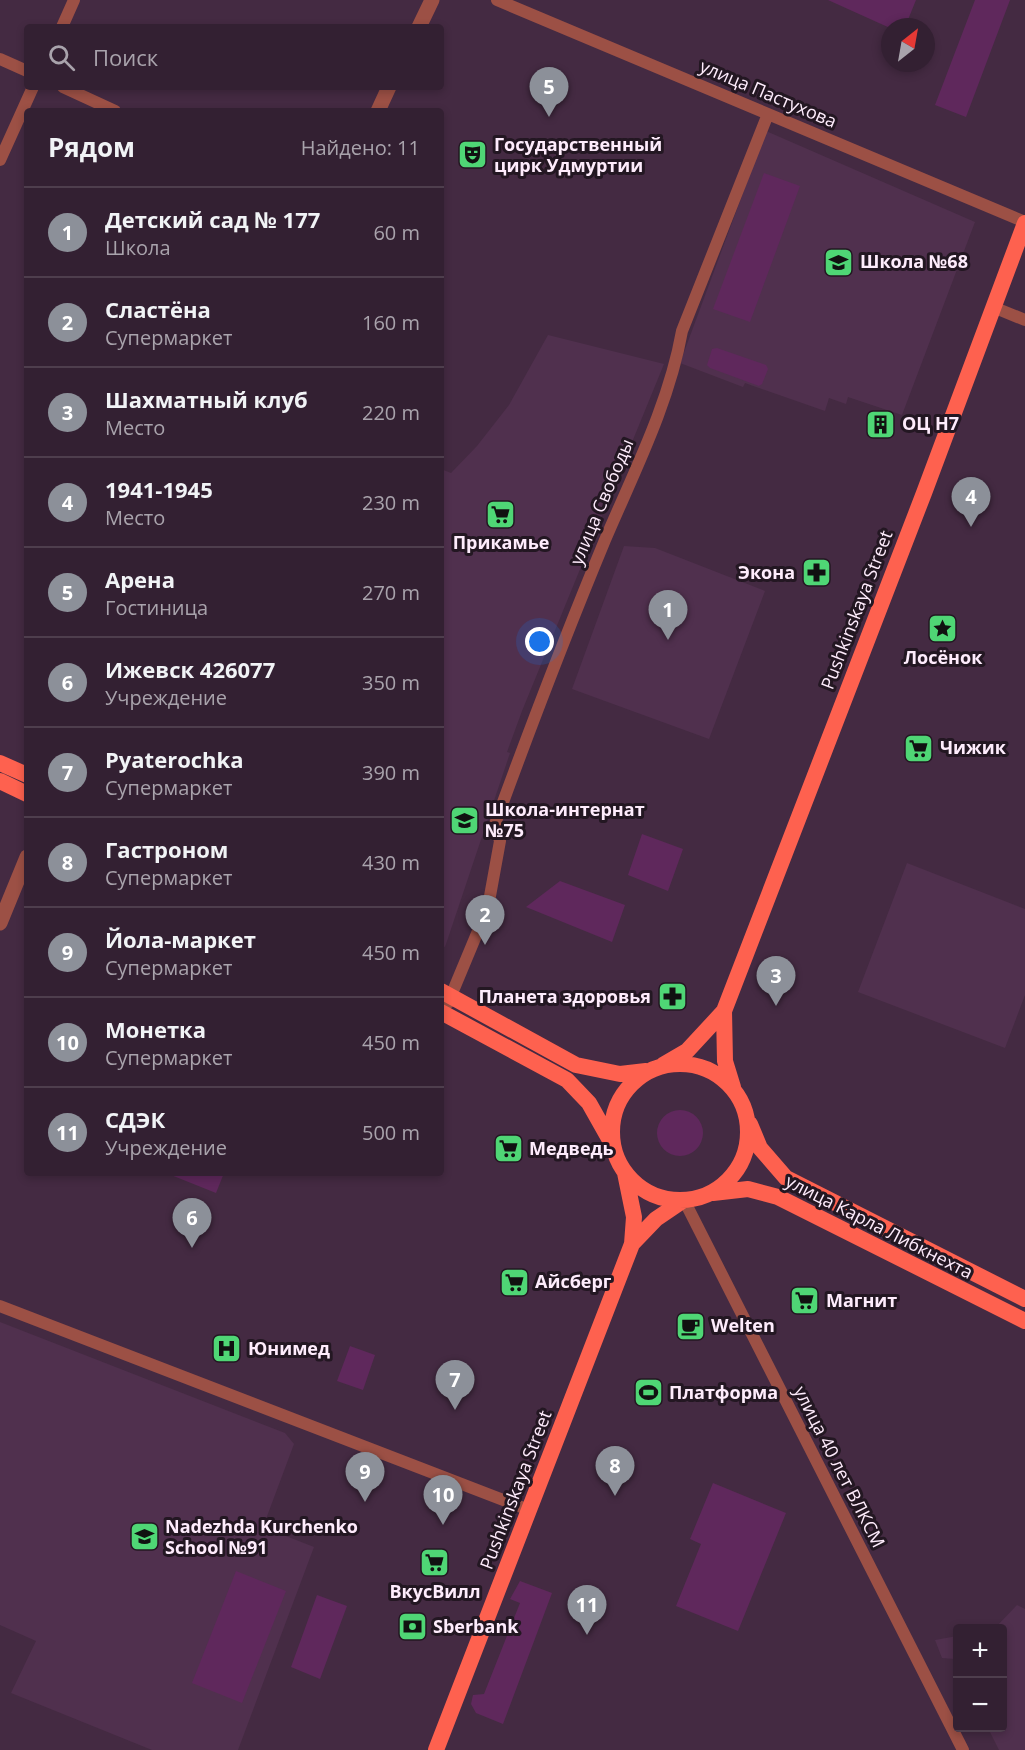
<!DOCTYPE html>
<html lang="ru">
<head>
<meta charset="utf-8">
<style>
	body { margin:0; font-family:"Open Sans",sans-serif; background:#3e2d3e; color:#f1f3f6 }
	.controls { position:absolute; right:18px; bottom:18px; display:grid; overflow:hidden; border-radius:6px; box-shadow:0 3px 9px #0003 }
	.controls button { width:54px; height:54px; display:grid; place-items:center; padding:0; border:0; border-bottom:2px solid #4e3e4d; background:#332032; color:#f1f3f6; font:30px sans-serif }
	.compass { position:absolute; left:881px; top:18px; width:54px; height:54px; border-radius:50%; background:#332032; box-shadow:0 3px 9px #0003; rotate:31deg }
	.you { position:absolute; left:540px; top:642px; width:21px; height:21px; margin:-15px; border:4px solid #fff; border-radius:50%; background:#1a73e8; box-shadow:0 0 0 9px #1a73e833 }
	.badge { display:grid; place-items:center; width:39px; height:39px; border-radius:50%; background:#8c9099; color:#fff; font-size:20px; font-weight:700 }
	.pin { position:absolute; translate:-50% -50px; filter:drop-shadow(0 2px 3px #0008) }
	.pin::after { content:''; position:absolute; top:32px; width:21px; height:18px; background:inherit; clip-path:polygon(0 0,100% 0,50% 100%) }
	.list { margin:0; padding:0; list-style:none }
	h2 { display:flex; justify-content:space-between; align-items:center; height:78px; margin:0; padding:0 24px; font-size:26px }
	h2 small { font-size:20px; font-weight:400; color:#a9a3ac }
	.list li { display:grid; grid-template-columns:39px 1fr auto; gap:18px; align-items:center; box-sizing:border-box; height:90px; padding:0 24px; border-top:2px solid #4e3e4d }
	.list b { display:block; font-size:22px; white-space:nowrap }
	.list p { margin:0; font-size:20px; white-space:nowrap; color:#a9a3ac }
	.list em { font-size:20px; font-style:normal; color:#a9a3ac }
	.icon { flex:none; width:33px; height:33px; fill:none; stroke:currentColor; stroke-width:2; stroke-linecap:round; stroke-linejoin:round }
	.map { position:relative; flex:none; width:1025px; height:1750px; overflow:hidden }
	.search { position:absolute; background:#332032; box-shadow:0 3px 9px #0003; left:24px; top:24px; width:420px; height:66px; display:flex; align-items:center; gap:15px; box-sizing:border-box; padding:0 21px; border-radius:6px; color:#a9a3ac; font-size:22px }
	.panel { position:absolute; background:#332032; box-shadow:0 3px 9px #0003; left:24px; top:108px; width:420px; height:1068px; border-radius:6px }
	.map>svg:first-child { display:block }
	.built { fill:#50304e }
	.green { fill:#5f285c }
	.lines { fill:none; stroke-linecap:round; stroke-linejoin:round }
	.minor { stroke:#9c5045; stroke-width:12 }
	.tertiary { stroke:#9c5045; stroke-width:15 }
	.primary { stroke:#fe614f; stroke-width:16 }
	.labels { text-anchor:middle; stroke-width:6; stroke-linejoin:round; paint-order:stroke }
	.street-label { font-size:18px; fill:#feecfc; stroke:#231722 }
	.poi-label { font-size:18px; font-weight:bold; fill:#feecfc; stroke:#231722; text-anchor:start }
</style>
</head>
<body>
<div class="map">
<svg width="1025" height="1750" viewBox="0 0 1025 1750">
	<rect width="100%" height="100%" fill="#442a42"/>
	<path class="built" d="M766,131l209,91 -73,193 -54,-18 -2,7 -17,-6 -4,13 -80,-28 -2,4 -63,-24z
		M548,335l116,29 -142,347 -15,41 3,1 -65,194 -4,-2v-476l10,4 26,-27 32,-41z
		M624,546l31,2 110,43 -56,148 -137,-50z
		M907,863l118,46v86l-20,53 -147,-56z
		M0,1322l285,111 9,11 -31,83 51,20 -76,203h-86l-141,-57 25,-52 -36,-16z
		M1017,1605l8,4v141h-26l-11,-22h14v-100h-7z
		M957,1636h1l-1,27 -2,-4 -13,-1 -7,-18z"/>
	<path class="green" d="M828,0h88l-11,27 -15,1z
		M975,0h35l-44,117 -31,-12z
		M764,173l36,13 -50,136 -37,-13z
		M717,348l49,17 2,4 -6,15 -3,2 -49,-18 -3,-3 5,-16z
		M642,834l41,15 -15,42 -40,-16z
		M560,881l65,24 -13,37 -86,-35z
		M657 1133a23 23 0 1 1 46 0a23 23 0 1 1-46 0Z
		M166,1173h58l-8,20z
		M350,1346l25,9 -12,35 -26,-9z
		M713,1483l73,30 -48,118 -62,-25 25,-62 -11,-5z
		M236,1571l50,20 -44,112 -50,-20z
		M520,1581l32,12 -49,131 -27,-11 -5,-9 2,-9 11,-1 36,-91 -10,-4z
		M317,1595l30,11 -27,73 -29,-12z"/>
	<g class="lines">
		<path class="minor" d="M497,0l528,222
			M62,27l12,-27
			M0,59l27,12
			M63,87l52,24
			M0,160l33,-73
			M993,307l32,13
			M448,1003l40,-96 12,-66 -5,-17c35,-96 71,-190 110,-284 29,-68 64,-136 77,-209l86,-217
			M684,1200l279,550
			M0,1306l529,204"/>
		<path class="tertiary" d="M419,27l13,-27
			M378,111l11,-24
			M0,923l27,-66"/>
		<path class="primary" d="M0,763l27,12
			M0,781l27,13
			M441,991l135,74 44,9 26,-3
			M724,1011l1,50 8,26
			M441,1012l126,68 22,23 22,39
			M612 1132a68 68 0 1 1 136 0a68 68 0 1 1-136 0Z
			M663,1065l24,-14 37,-40 200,-518 101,-270
			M750,1124l10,24 26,30 239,121
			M713,1193l35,-4 30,8 247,124
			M632,1244l24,-25 28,-19
			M436,1750l196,-506 2,-27 -9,-44"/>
	</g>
	<defs>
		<symbol id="theatre-square" viewBox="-11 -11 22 22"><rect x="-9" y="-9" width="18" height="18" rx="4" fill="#4fd675" stroke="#231722"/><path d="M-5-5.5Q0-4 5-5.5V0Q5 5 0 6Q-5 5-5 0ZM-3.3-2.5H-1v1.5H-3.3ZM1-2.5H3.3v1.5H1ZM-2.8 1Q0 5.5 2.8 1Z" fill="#111"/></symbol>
		<symbol id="school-square" viewBox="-11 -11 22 22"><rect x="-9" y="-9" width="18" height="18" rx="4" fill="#4fd675" stroke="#231722"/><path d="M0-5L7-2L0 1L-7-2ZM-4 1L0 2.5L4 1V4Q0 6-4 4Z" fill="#111"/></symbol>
		<symbol id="building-square" viewBox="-11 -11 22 22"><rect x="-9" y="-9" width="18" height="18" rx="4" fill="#4fd675" stroke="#231722"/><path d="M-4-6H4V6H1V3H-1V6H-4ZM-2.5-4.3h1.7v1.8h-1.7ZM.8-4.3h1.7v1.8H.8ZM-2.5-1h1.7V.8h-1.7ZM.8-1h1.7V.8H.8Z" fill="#111"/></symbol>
		<symbol id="supermarket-square" viewBox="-11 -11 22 22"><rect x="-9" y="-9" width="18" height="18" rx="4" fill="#4fd675" stroke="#231722"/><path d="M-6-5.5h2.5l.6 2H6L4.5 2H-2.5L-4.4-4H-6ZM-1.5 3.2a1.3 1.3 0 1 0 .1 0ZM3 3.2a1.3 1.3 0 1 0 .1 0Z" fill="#111"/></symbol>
		<symbol id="pharmacy-square" viewBox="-11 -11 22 22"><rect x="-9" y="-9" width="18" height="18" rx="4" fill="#4fd675" stroke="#231722"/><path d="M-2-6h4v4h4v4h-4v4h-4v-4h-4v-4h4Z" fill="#111"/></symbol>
		<symbol id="sight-square" viewBox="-11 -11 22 22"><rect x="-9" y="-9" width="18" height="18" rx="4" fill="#4fd675" stroke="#231722"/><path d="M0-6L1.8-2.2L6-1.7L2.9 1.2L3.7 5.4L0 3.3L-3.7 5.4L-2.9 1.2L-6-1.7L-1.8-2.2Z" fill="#111"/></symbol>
		<symbol id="cafe-square" viewBox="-11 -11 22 22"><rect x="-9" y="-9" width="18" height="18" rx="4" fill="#4fd675" stroke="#231722"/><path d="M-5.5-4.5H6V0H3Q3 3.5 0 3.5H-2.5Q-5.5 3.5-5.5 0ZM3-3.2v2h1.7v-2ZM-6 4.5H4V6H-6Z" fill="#111"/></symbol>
		<symbol id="hospital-square" viewBox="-11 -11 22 22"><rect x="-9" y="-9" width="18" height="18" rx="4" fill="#4fd675" stroke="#231722"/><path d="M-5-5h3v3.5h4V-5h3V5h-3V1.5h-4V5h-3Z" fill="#111"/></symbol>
		<symbol id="stadium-square" viewBox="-11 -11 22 22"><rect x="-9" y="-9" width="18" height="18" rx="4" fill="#4fd675" stroke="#231722"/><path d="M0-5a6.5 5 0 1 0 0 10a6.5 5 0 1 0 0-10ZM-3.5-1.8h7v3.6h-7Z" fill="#111"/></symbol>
		<symbol id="bank-square" viewBox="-11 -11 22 22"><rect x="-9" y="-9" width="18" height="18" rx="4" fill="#4fd675" stroke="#231722"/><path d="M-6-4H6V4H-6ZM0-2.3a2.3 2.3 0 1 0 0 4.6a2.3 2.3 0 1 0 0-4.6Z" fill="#111"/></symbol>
	</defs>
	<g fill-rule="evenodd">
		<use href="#theatre-square" x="456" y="138" width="33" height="33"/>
		<use href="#school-square" x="822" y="246" width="33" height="33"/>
		<use href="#building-square" x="864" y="408" width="33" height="33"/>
		<use href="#supermarket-square" x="484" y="498" width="33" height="33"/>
		<use href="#pharmacy-square" x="800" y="556" width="33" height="33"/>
		<use href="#sight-square" x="926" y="612" width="33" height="33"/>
		<use href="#supermarket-square" x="902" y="732" width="33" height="33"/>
		<use href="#school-square" x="448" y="804" width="33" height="33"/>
		<use href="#pharmacy-square" x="656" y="980" width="33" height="33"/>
		<use href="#supermarket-square" x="492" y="1132" width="33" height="33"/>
		<use href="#supermarket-square" x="498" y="1266" width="33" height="33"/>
		<use href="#supermarket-square" x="788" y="1284" width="33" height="33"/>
		<use href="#cafe-square" x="674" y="1310" width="33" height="33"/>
		<use href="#hospital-square" x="210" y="1332" width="33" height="33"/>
		<use href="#stadium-square" x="632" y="1376" width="33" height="33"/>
		<use href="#school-square" x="128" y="1520" width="33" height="33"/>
		<use href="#supermarket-square" x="418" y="1546" width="33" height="33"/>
		<use href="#bank-square" x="396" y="1610" width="33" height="33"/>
	</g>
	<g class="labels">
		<g class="street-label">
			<text transform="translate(768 94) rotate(23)" y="6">улица Пастухова</text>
			<text transform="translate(602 502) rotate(-67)" y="6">улица Свободы</text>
			<text transform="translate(857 610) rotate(-69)" y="6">Pushkinskaya Street</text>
			<text transform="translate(879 1227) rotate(27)" y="6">улица Карла Либкнехта</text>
			<text transform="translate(839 1467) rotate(63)" y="6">улица 40 лет ВЛКСМ</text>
			<text transform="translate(516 1490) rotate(-69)" y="6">Pushkinskaya Street</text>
		</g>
		<g class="poi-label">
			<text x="494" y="151">Государственный<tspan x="494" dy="21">цирк Удмуртии</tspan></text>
			<text x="860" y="268">Школа №68</text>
			<text x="902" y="430">ОЦ H7</text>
			<text x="501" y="549" text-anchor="middle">Прикамье</text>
			<text x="795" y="579" text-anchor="end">Экона</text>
			<text x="943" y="664" text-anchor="middle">Лосёнок</text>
			<text x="940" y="754">Чижик</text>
			<text x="485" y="816">Школа-интернат<tspan x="485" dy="21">№75</tspan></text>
			<text x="651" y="1003" text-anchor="end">Планета здоровья</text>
			<text x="529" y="1155">Медведь</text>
			<text x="535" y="1288">Айсберг</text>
			<text x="826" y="1307">Магнит</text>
			<text x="711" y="1332">Welten</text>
			<text x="248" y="1355">Юнимед</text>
			<text x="669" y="1399">Платформа</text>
			<text x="165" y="1533">Nadezhda Kurchenko<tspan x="165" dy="21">School №91</tspan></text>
			<text x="435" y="1598" text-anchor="middle">ВкусВилл</text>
			<text x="433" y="1633">Sberbank</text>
		</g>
	</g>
</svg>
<div class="controls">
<button>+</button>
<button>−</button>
</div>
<svg class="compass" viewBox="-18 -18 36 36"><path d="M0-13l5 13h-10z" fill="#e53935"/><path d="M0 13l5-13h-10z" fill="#a9a3ac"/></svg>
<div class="you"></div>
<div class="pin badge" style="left:668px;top:640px">1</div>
<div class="pin badge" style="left:485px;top:945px">2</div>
<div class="pin badge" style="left:776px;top:1006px">3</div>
<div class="pin badge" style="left:971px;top:527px">4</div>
<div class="pin badge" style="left:549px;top:117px">5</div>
<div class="pin badge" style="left:192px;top:1248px">6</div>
<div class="pin badge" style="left:455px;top:1410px">7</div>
<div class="pin badge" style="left:615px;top:1496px">8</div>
<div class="pin badge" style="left:365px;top:1502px">9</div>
<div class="pin badge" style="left:443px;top:1525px">10</div>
<div class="pin badge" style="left:587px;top:1635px">11</div>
<div class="search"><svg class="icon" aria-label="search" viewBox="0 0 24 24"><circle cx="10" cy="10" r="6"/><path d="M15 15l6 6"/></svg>Поиск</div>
<section class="panel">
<h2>Рядом<small>Найдено: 11</small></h2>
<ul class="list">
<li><span class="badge">1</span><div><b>Детский сад № 177</b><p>Школа</p></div><em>60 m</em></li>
<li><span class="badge">2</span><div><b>Сластёна</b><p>Супермаркет</p></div><em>160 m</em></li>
<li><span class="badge">3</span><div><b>Шахматный клуб</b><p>Место</p></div><em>220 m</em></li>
<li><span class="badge">4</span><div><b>1941-1945</b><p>Место</p></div><em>230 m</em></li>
<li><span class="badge">5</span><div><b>Арена</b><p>Гостиница</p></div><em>270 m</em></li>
<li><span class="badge">6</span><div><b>Ижевск 426077</b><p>Учреждение</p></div><em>350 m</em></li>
<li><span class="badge">7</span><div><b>Pyaterochka</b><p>Супермаркет</p></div><em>390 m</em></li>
<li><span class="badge">8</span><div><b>Гастроном</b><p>Супермаркет</p></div><em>430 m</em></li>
<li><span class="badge">9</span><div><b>Йола-маркет</b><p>Супермаркет</p></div><em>450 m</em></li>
<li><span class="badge">10</span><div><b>Монетка</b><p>Супермаркет</p></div><em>450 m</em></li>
<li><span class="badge">11</span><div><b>СДЭК</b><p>Учреждение</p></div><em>500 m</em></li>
</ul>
</section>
</div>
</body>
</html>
